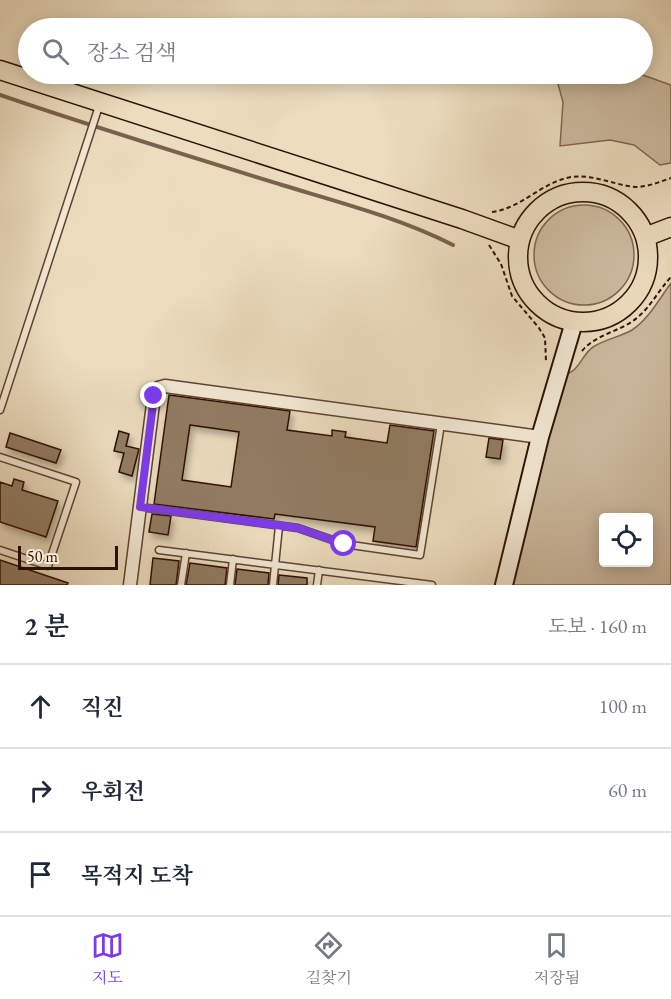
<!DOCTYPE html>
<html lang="ko">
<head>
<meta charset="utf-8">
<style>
	body { margin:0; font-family:"EB Garamond","Noto Serif KR",serif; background:#f6f6f7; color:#1f2937 }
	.controls { position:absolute; right:18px; bottom:18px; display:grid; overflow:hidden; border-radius:6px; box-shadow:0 3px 15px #0003 }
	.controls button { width:54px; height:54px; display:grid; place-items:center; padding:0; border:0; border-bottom:2px solid #e0e1e3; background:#fff; color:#1f2937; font:30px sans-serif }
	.scale { position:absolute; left:18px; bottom:15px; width:100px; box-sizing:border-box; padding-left:6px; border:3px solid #2e1000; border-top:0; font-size:16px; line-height:21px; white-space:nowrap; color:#2e1000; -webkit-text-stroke:4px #f3e9d5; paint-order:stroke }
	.stop { position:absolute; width:18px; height:18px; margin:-14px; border:4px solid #7c3aed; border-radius:50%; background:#fff }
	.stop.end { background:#7c3aed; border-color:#fff; box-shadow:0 2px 6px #0008 }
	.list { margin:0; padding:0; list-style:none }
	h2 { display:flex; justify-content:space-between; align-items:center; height:78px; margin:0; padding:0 24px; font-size:26px }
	h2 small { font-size:20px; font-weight:400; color:#747a83 }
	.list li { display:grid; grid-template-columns:39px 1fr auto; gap:18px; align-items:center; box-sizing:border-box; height:84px; padding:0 24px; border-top:2px solid #e0e1e3 }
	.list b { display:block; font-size:22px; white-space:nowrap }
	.list em { font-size:20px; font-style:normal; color:#747a83 }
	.icon { flex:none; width:33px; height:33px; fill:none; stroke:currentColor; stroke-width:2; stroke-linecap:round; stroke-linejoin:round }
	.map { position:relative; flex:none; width:671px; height:585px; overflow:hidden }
	.search { position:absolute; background:#fff; box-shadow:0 3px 15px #0003; left:18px; right:18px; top:18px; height:66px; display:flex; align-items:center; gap:15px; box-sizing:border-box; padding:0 21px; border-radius:33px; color:#747a83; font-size:22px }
	.sheet { height:330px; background:#fff }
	nav { display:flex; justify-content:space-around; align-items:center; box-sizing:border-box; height:84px; border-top:2px solid #e0e1e3; background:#fff; font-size:16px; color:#747a83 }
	nav a { display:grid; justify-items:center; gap:3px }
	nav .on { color:#7c3aed }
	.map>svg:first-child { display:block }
	.green { fill:#ccba9f; stroke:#7d6550; stroke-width:1.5; fill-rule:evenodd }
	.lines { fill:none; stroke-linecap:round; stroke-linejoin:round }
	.stream { stroke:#79614c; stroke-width:4 }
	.building { fill:#917b63; stroke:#2e1000; stroke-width:1.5; fill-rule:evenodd; filter:url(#shadow) }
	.lane-casing { stroke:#5e4330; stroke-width:9 }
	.street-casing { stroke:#5e4330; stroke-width:15 }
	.secondary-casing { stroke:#2e1000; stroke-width:20 }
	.primary-casing { stroke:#2e1000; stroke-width:21 }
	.path { stroke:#2e1000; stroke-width:2; stroke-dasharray:4.5 3; stroke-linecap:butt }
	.lane { stroke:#f3e9d5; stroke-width:6 }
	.street { stroke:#f3e9d5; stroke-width:12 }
	.secondary { stroke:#f3e9d5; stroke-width:16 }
	.primary { stroke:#ecddbf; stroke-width:18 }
	.route { stroke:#7c3aed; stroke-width:8 }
</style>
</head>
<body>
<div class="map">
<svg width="671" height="585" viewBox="0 0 671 585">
	<defs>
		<filter id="shadow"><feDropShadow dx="3" dy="5" stdDeviation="3" flood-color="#0004"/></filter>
	</defs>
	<rect width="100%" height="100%" fill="#ecddbf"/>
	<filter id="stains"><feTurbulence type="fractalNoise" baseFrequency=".00333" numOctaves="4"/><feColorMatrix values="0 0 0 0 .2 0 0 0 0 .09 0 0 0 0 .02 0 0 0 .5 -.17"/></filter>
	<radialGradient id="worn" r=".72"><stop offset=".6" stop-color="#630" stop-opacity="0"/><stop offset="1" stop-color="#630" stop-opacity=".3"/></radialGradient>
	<path class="green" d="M559,74h81l31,11v78l-11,2 -26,-20 -24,-5 -50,6 3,-44 -5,-18z
		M534 255a50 50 0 1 1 100 0a50 50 0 1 1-100 0Z
		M671,283v302h-159l52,-211c14,0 18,-20 29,-27 12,-8 27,-10 39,-17 16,-10 28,-32 39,-47zM604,518h44v44h-44z"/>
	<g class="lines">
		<path class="stream" d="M0,95c93,32 188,61 282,90 56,17 118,33 171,60"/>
	</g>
	<path class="building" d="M169,395l121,16 -3,19 45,6v-6l14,2 -1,5 42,6 3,-18 44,6 -18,116 -43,-6 2,-14 -100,-13 -1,5 -120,-15zM190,425l49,7 -8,55 -49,-7z
		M119,431l10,3 -3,12 13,3 -7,27 -13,-4 5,-19 -10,-2z
		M10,433l51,17 -5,13 -50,-16z
		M489,438l14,2 -3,19 -14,-2z
		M14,479l10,3 -2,8 36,11 -12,36 -46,-15v-40l12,4z
		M152,514l19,2 -3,19 -19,-3z
		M153,558l26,3 -3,24h-26z
		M0,560l68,23 -1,2h-67z
		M190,563l37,5 -2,17h-39z
		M237,569l32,4 -1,12h-33z
		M279,575l28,3v7h-29z"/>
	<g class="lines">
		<defs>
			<path id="lane" d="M0,410l100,-307
				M0,457l76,25 -28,84 -48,-16
				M140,507l158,21 46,16 76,11 21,-131
				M159,550l273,35
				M181,585l5,-32
				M230,585l3,-26
				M273,585l6,-59
				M317,585l2,-15"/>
			<path id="street" d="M130,585l24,-189 4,-8 7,-2 375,51"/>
			<path id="secondary" d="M504,585l36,-148 34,-115"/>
			<path id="primary" d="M0,70l462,149 58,21
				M518 257a65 65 0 1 1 130 0a65 65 0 1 1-130 0Z
				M645,237l26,-10"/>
		</defs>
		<use href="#lane" class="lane-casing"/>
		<use href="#street" class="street-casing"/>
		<use href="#secondary" class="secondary-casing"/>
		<use href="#primary" class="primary-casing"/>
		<path class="path" d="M492,212c30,-4 50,-30 79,-35 23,-3 43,8 64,10 13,0 24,-5 36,-9
			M489,245l12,19 11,32 27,32 6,10 1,23h2
			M582,351c15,-18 39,-19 56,-34 13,-11 21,-27 33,-40"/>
		<use href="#lane" class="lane"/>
		<use href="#street" class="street"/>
		<use href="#secondary" class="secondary"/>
		<use href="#primary" class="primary"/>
	</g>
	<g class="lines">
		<path class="route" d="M154,396l-14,111 158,21 46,16"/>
	</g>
	<rect width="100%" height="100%" filter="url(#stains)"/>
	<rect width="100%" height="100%" fill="url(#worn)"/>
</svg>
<div class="controls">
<button><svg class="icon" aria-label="locate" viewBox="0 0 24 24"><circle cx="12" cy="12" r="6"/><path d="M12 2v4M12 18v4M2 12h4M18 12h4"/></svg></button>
</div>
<div class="scale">50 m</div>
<div class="stop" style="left:344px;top:544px"></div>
<div class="stop end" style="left:154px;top:396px"></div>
<div class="search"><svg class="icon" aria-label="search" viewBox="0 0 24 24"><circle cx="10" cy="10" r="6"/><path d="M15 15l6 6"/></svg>장소 검색</div>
</div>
<section class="sheet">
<h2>2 분<small>도보 · 160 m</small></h2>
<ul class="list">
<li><svg class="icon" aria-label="ahead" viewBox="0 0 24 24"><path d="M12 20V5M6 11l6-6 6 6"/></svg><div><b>직진</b></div><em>100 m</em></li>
<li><svg class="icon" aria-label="right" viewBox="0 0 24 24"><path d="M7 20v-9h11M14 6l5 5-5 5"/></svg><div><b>우회전</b></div><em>60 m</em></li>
<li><svg class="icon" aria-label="arrive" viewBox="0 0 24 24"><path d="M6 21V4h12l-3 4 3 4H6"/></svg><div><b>목적지 도착</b></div></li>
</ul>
</section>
<nav>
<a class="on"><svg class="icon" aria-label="map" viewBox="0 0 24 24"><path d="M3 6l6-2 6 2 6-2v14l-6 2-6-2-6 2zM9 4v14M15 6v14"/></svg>지도</a>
<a><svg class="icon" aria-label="directions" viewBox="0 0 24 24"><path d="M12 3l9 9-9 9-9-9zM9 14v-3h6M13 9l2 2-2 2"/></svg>길찾기</a>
<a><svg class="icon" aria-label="saved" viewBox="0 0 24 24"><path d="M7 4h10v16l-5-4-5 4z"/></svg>저장됨</a>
</nav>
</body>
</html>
